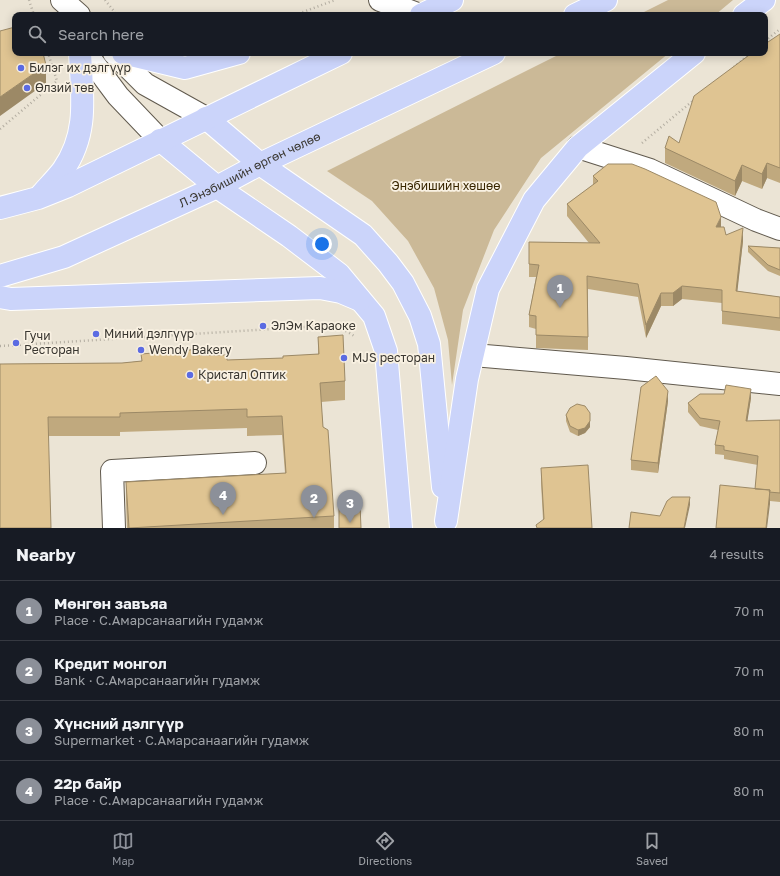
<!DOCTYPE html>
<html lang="en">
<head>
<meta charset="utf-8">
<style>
	body { margin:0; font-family:"Golos Text",sans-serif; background:#242831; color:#f1f3f6 }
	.you { position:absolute; left:322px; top:244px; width:14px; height:14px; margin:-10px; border:3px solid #fff; border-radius:50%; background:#1a73e8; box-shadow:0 0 0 6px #1a73e833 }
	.badge { display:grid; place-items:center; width:26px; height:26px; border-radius:50%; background:#8c9099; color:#fff; font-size:13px; font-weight:700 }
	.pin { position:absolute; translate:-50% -33px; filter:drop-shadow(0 1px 2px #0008) }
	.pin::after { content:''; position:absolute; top:21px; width:14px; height:12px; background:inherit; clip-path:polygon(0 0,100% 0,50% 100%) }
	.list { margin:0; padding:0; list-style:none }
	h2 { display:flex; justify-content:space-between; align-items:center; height:52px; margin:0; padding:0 16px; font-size:17px }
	h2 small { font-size:13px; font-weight:400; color:#9ea1a6 }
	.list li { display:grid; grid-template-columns:26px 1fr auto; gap:12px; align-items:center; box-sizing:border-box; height:60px; padding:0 16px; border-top:1px solid #363941 }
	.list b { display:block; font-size:15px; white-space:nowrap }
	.list p { margin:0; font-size:13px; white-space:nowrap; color:#9ea1a6 }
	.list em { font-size:13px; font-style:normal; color:#9ea1a6 }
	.icon { flex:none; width:22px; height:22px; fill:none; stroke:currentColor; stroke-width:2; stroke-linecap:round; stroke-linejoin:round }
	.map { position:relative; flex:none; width:780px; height:528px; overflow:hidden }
	.search { position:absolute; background:#171b24; box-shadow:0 2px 10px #0003; left:12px; right:12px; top:12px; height:44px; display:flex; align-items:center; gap:10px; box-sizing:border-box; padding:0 14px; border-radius:8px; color:#9ea1a6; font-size:15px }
	.sheet { height:292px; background:#171b24 }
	nav { display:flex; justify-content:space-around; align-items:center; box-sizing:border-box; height:56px; border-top:1px solid #363941; background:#171b24; font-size:11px; color:#9ea1a6 }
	nav a { display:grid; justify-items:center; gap:2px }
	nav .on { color:#8c9099 }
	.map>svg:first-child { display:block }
	.green { fill:#cbb997 }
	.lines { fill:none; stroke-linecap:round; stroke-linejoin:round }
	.minor-casing { stroke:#615a4e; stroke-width:24 }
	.major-casing { stroke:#fff; stroke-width:24 }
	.path { stroke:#b3ada1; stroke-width:2.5; stroke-dasharray:1 3; stroke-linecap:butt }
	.minor { stroke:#fff; stroke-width:22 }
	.major { stroke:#cbd4fa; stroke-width:22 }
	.wall { fill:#c0a97e }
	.shaded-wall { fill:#9c8966 }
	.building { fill:#dfc492; stroke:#9c8966 }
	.poi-dot { fill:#5b6be2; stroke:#f9f1e2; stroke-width:1.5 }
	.labels { text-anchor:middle; stroke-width:3.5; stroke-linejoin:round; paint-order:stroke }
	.poi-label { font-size:12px; fill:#3a3731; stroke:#f9f1e2; text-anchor:start }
	.street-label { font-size:12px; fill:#3a3731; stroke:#f9f1e2 }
	.park-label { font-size:12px; fill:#382600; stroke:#f9f1e2 }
</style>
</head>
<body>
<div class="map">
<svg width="780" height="528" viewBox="0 0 780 528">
	<rect width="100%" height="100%" fill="#ebe4d5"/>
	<path class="green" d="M668,0h65l-18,15h-77z
		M562,53h107l-128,105 -47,72 -31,80 -11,75 -4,-45 -14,-52 -26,-47 -36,-40 -45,-30z"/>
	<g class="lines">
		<defs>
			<path id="minor" d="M62,0l17,15
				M380,0l40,15
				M86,53l32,43 42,44
				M114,53l31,31 61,34
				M578,147l72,23 106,50 24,9
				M473,355l153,13 154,16
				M114,528l-2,-57 143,-8"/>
			<g id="major">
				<path d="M421,15l31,-15"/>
				<path d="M575,15l31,-15"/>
				<path d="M744,15l20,-15"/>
				<path d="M123,53l62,15 54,-15"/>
				<path d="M206,118l54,46 103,71 25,28 15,20 17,33 9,28 14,143"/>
				<path d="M160,140l57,47 72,49 50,38 35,42 12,35 15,177"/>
				<path d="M42,194c7,-8 15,-16 21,-24 26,-37 19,-75 17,-117"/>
				<path d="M0,208l38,-10 30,-12 273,-133"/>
				<path id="s1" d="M0,276l64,-19 153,-70 43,-23 234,-111"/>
				<path d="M0,297l11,2 309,-11 21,4 19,8"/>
				<path d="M446,521l21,-142 21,-90 46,-89 44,-53 116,-94"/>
			</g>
		</defs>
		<use href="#minor" class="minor-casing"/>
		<use href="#major" class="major-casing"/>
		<path class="path" d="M29,0l5,15
			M105,0l12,15
			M295,15l40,-15
			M765,41l15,-12
			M734,67l17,-14
			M0,129l57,-48 -9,-28
			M642,143l53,-44
			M0,346l336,-21 20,12"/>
		<use href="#minor" class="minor"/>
		<use href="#major" class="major"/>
	</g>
	<path class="wall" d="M780,34v149l-13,-5 -5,11 -20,-8 -7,15 -70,-33v-15l14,-5z
		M593,176l128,51 5,8 17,6 -6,50 43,6v34l-58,-7v-21l-40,-4 -9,7h-12l-15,32 -8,-41 -50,-8v61l-52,-2v-19l-7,-2v-12l7,-38h-7v-35l60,1 -22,-27v-12l26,-19z
		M748,246l32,2v28l-12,-5 -20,-19z
		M318,337l27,44v19l-24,2 2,25 11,89v12h-207l-1,-27v-19l159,-9 -3,-38 -35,1v-8l-127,4v4h-72l-48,-72 122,-1 79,-8 26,5 56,-2 35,-4z
		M751,398l-4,23 33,-1v82l-10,-1v3l-15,-15 3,-24 -34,-6v-4l-9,-1v-9l3,-15 -18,-4 -12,-14v-9z
		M668,401l-10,72 -27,-3v-10z
		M566,415l24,12 -5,6 -7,3 -8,-4 -4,-11z
		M541,468l51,60 -49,-9 -2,-36z"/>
	<path class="shaded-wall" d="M46,65v18l-46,33v-19z
		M767,163v15l-5,11v-15z
		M742,165v16l-7,15v-15z
		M721,217v13l-5,-3z
		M743,228v13l-7,63v-13z
		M682,286v13l-9,7v-13z
		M661,293v13l-15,32v-13z
		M751,389v9l-5,32v-9z
		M668,391v10l-10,72v-10z
		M590,421v6l-5,6 -7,3v-6z
		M770,490v14l-3,24h-1z
		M690,497v8l-5,23h-1z"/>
	<path class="building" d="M15,27v26h28l3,12 -46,32v-66z
		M780,34v134l-13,-5 -5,11 -20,-9 -7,16 -70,-33 4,-12 10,7 15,-47 58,-43h13v-9z
		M608,164h24l13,5 71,33 5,15 -5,10h8l2,8 17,-7 -7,63 44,6v21l-58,-7v-21l-40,-4 -9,7h-12l-15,32 -8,-41 -51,-8 1,61 -52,-2v-19l-7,-1 10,-50 -10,-1v-22l71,1 -33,-39 31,-23 -5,-5z
		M748,246l32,2v22l-12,-5z
		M343,335l2,46 -25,2 3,44 5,3 6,86 -205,12 -3,-46 160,-9 -4,-57 -35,1v-8l-127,4v4h-72l3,111h-51v-164l122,-1 20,-2 -1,-7 60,-5v6h26v5l56,-2v-2l36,-2 -1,-17z
		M656,376l12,15 -10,72 -27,-3 10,-73z
		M726,385l25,4 -5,32 34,-1v73l-11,-1 1,-2 -15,-1 3,-33 -34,-6v-4l-9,-1 5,-24 -20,-3 -12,-15 12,-9h24z
		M577,404l8,2 5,7v8l-5,7 -7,2 -8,-4 -4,-11 4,-7z
		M588,465l4,63h-55l-1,-3 8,-6 -3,-51z
		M720,485l50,5 -4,38h-50z
		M672,497h18l-6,31h-55l2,-16 29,4 7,-15z
		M360,505l1,23h-22v-22z"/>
	<g class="poi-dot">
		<circle cx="21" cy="68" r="4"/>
		<circle cx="27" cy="88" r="4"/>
		<circle cx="263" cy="326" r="4"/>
		<circle cx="96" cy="334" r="4"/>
		<circle cx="16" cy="343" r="4"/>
		<circle cx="141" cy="350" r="4"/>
		<circle cx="344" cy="358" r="4"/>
		<circle cx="190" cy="375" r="4"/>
	</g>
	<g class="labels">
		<g class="poi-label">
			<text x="29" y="72">Билэг их дэлгүүр</text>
			<text x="35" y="92">Өлзий төв</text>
			<text x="271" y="330">ЭлЭм Караоке</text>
			<text x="104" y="338">Миний дэлгүүр</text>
			<text x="24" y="340">Гучи<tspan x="24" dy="14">Ресторан</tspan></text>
			<text x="149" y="354">Wendy Bakery</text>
			<text x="352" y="362">MJS ресторан</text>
			<text x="198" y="379">Кристал Оптик</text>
		</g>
		<g class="street-label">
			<text dy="4" stroke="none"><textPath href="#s1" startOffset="272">Л.Энэбишийн өргөн чөлөө</textPath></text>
		</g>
		<g class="park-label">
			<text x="446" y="190">Энэбишийн хөшөө</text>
		</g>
	</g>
</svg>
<div class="you"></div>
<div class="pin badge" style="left:560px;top:308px">1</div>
<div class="pin badge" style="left:314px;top:518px">2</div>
<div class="pin badge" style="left:350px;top:523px">3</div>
<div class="pin badge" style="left:223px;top:515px">4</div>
<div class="search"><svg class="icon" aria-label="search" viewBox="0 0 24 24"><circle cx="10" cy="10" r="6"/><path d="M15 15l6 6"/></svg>Search here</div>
</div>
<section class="sheet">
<h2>Nearby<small>4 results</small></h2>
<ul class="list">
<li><span class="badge">1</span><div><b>Мөнгөн завъяа</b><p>Place · С.Амарсанаагийн гудамж</p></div><em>70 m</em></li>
<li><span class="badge">2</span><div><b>Кредит монгол</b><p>Bank · С.Амарсанаагийн гудамж</p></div><em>70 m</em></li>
<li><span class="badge">3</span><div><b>Хүнсний дэлгүүр</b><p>Supermarket · С.Амарсанаагийн гудамж</p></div><em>80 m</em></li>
<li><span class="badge">4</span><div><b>22р байр</b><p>Place · С.Амарсанаагийн гудамж</p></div><em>80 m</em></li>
</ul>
</section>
<nav>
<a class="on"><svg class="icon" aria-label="map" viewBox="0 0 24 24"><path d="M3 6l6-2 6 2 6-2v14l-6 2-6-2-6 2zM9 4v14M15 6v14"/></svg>Map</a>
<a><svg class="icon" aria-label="directions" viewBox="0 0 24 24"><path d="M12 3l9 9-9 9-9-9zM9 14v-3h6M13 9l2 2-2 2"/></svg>Directions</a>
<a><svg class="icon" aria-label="saved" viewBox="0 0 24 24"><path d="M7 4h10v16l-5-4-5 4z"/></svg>Saved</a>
</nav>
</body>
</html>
